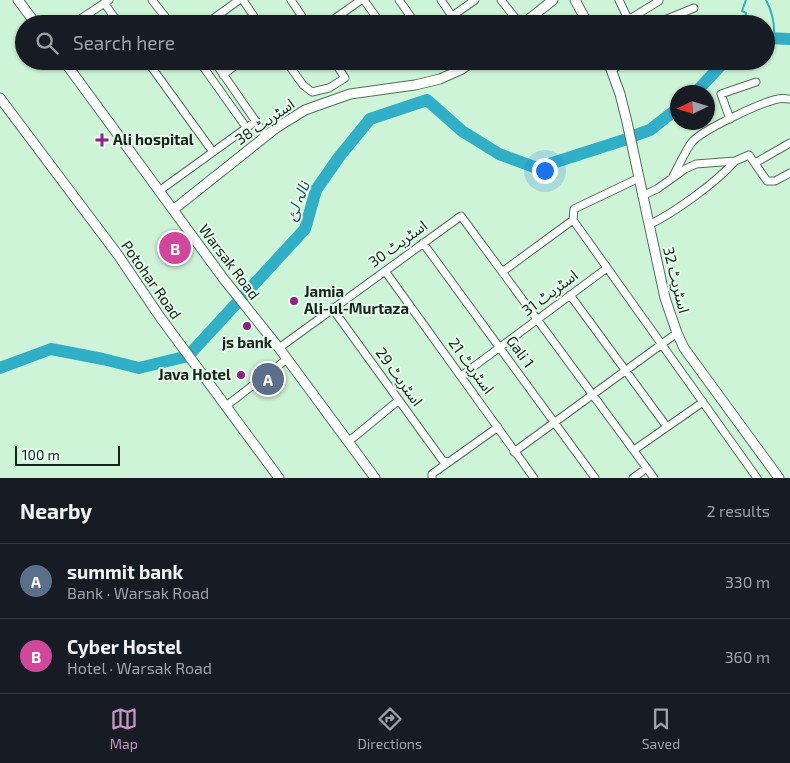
<!DOCTYPE html>
<html lang="en">
<head>
<meta charset="utf-8">
<style>
	body { margin:0; font-family:"Exo 2","Noto Sans Arabic",sans-serif; background:#242831; color:#f1f3f6 }
	.compass { position:absolute; left:670px; top:85px; width:45px; height:45px; border-radius:50%; background:#171b24; box-shadow:0 1px 4px #0004; rotate:266deg }
	.scale { position:absolute; left:15px; bottom:12px; width:105px; box-sizing:border-box; padding-left:5px; border:2px solid #152319; border-top:0; font-size:14px; line-height:18px; white-space:nowrap; color:#152319; -webkit-text-stroke:4px #e6fdec; paint-order:stroke }
	.you { position:absolute; left:544px; top:170px; width:18px; height:18px; margin:-12px; border:4px solid #fff; border-radius:50%; background:#1a73e8; box-shadow:0 0 0 8px #1a73e833 }
	.badge { display:grid; place-items:center; width:32px; height:32px; border-radius:50%; background:#c594c3; color:#fff; font-size:16px; font-weight:700 }
	.pin { position:absolute; translate:-50% -50%; border:2px solid #fff; box-shadow:0 1px 5px #0006 }
	.list { margin:0; padding:0; list-style:none }
	h2 { display:flex; justify-content:space-between; align-items:center; height:65px; margin:0; padding:0 20px; font-size:21px }
	h2 small { font-size:16px; font-weight:400; color:#9ea1a6 }
	.list li { display:grid; grid-template-columns:32px 1fr auto; gap:15px; align-items:center; box-sizing:border-box; height:75px; padding:0 20px; border-top:1px solid #363941 }
	.list b { display:block; font-size:19px; white-space:nowrap }
	.list p { margin:0; font-size:16px; white-space:nowrap; color:#9ea1a6 }
	.list em { font-size:16px; font-style:normal; color:#9ea1a6 }
	.icon { flex:none; width:28px; height:28px; fill:none; stroke:currentColor; stroke-width:2; stroke-linecap:round; stroke-linejoin:round }
	.map { position:relative; flex:none; width:790px; height:478px; overflow:hidden }
	.search { position:absolute; background:#171b24; box-shadow:0 1px 4px #0004; left:15px; right:15px; top:15px; height:55px; display:flex; align-items:center; gap:12px; box-sizing:border-box; padding:0 18px; border-radius:28px; color:#9ea1a6; font-size:19px }
	.sheet { height:215px; background:#171b24 }
	nav { display:flex; justify-content:space-around; align-items:center; box-sizing:border-box; height:70px; border-top:1px solid #363941; background:#171b24; font-size:14px; color:#9ea1a6 }
	nav a { display:grid; justify-items:center; gap:2px }
	nav .on { color:#c594c3 }
	.map>svg:first-child { display:block }
	.lines { fill:none; stroke-linecap:round; stroke-linejoin:round }
	.stream { stroke:#31afc6; stroke-width:2 }
	.river { stroke:#31afc6; stroke-width:12 }
	.minor-casing { stroke:#4f7058; stroke-width:9 }
	.tertiary-casing { stroke:#4f7058; stroke-width:11 }
	.minor { stroke:#fff; stroke-width:7 }
	.tertiary { stroke:#fff; stroke-width:9 }
	.poi-dot { fill:#8f2184; stroke:#e6fdec; stroke-width:2 }
	.labels { text-anchor:middle; stroke-width:4; stroke-linejoin:round; paint-order:stroke }
	.street-label { font-size:15px; fill:#152319; stroke:#e6fdec }
	.poi-label { font-size:15px; font-weight:bold; fill:#152319; stroke:#e6fdec; text-anchor:start }
	.water-label { font-size:16px; font-style:italic; fill:#22545e; stroke:#e6fdec }
</style>
</head>
<body>
<div class="map">
<svg width="790" height="478" viewBox="0 0 790 478">
	<rect width="100%" height="100%" fill="#cef4d8"/>
	<g class="lines">
		<path class="stream" d="M746,0l-4,11 4,2 -1,7 5,4
			M766,0c7,13 9,24 8,38"/>
		<path class="river" d="M766,38l24,1
			M696,92l29,-31
			M636,135l14,-5 28,-22
			M0,368l51,-19 52,10 36,9 49,-12 117,-127 11,-39 23,-33 31,-38 57,-19 35,31 37,23 38,14 87,-28"/>
		<defs>
			<path id="minor" d="M152,0l19,24
				M243,0l16,24
				M291,0l16,24
				M364,0l17,24
				M399,0l17,24
				M441,0l11,16
				M501,0l19,24
				M619,0l9,19
				M105,4l14,20
				M633,17l3,4 5,3
				M73,24l36,-24
				M206,24l33,-24
				M327,24l34,-24
				M441,24l34,-24
				M617,24l16,-7 26,-16
				M645,24l17,-3 32,-13
				M712,24l2,-1
				M147,61l66,91
				M199,61l47,66
				M214,61l52,75
				M286,61l17,24 9,7 17,-4 16,-10 -11,-17
				M612,69l16,-8
				M223,75l18,-14
				M730,119l-9,-25 35,-12
				M755,163l35,-20
				M673,176c6,-10 12,-25 19,-34 10,-12 70,-40 86,-43 4,-1 8,0 12,0
				M159,191l97,-70
				M642,196l15,-7 28,-20 11,-5 39,-3 14,-6 18,26h8l15,-8
				M573,220l1,-11 65,-31
				M649,225c26,-13 67,-42 86,-64
				M423,243l172,235
				M385,271l149,207
				M502,272l71,-52 184,258
				M570,295l97,132
				M332,308l111,153 6,1 49,-35
				M279,348l182,-132 193,262
				M461,376l146,-108
				M226,406l61,-47
				M348,442l51,-42
				M634,450l69,-48
				M514,452l163,-119
				M432,478v-4l17,-12
				M633,478l14,-10"/>
			<path id="tertiary" d="M18,0l18,24
				M575,0l13,24
				M523,24l30,-24
				M64,61l159,217 56,70 96,130
				M608,61l12,33 7,28 38,176 12,35 7,15 95,130
				M0,98l118,157 42,62 119,161
				M173,210l103,-82 29,-18 45,-16 65,-9 25,-6 20,-9 14,-9"/>
		</defs>
		<use href="#minor" class="minor-casing"/>
		<use href="#tertiary" class="tertiary-casing"/>
		<use href="#minor" class="minor"/>
		<use href="#tertiary" class="tertiary"/>
	</g>
	<g class="poi-dot">
		<path d="M99.5 132.5h5v5h5v5h-5v5h-5v-5h-5v-5h5z"/>
		<circle cx="294" cy="301" r="5"/>
		<circle cx="247" cy="326" r="5"/>
		<circle cx="241" cy="375" r="5"/>
	</g>
	<g class="labels">
		<g class="street-label">
			<text transform="translate(265 122) rotate(-35)" y="5">اسٹریٹ 38</text>
			<text transform="translate(398 244) rotate(-36)" y="5">اسٹریٹ 30</text>
			<text transform="translate(229 262) rotate(53)" y="5">Warsak Road</text>
			<text transform="translate(151 280) rotate(55)" y="5">Potohar Road</text>
			<text transform="translate(676 280) rotate(76)" y="5">اسٹریٹ 32</text>
			<text transform="translate(550 293) rotate(-37)" y="5">اسٹریٹ 31</text>
			<text transform="translate(520 352) rotate(54)" y="5">Gali 1</text>
			<text transform="translate(471 366) rotate(54)" y="5">اسٹریٹ 21</text>
			<text transform="translate(399 377) rotate(54)" y="5">اسٹریٹ 29</text>
		</g>
		<g class="poi-label">
			<text x="113" y="145">Ali hospital</text>
			<text x="304" y="297">Jamia<tspan x="304" dy="17">Ali-ul-Murtaza</tspan></text>
			<text x="247" y="348" text-anchor="middle">js bank</text>
			<text x="231" y="380" text-anchor="end">Java Hotel</text>
		</g>
		<g class="water-label">
			<text transform="translate(297 201) rotate(-68)" y="6">نالہ لئ</text>
		</g>
	</g>
</svg>
<svg class="compass" viewBox="-18 -18 36 36"><path d="M0-13l5 13h-10z" fill="#e53935"/><path d="M0 13l5-13h-10z" fill="#9ea1a6"/></svg>
<div class="scale">100 m</div>
<div class="you"></div>
<div class="pin badge" style="left:268px;top:379px;background:#5c6f8a">A</div>
<div class="pin badge" style="left:175px;top:248px;background:#d1479c">B</div>
<div class="search"><svg class="icon" aria-label="search" viewBox="0 0 24 24"><circle cx="10" cy="10" r="6"/><path d="M15 15l6 6"/></svg>Search here</div>
</div>
<section class="sheet">
<h2>Nearby<small>2 results</small></h2>
<ul class="list">
<li><span class="badge" style="background:#5c6f8a">A</span><div><b>summit bank</b><p>Bank · Warsak Road</p></div><em>330 m</em></li>
<li><span class="badge" style="background:#d1479c">B</span><div><b>Cyber Hostel</b><p>Hotel · Warsak Road</p></div><em>360 m</em></li>
</ul>
</section>
<nav>
<a class="on"><svg class="icon" aria-label="map" viewBox="0 0 24 24"><path d="M3 6l6-2 6 2 6-2v14l-6 2-6-2-6 2zM9 4v14M15 6v14"/></svg>Map</a>
<a><svg class="icon" aria-label="directions" viewBox="0 0 24 24"><path d="M12 3l9 9-9 9-9-9zM9 14v-3h6M13 9l2 2-2 2"/></svg>Directions</a>
<a><svg class="icon" aria-label="saved" viewBox="0 0 24 24"><path d="M7 4h10v16l-5-4-5 4z"/></svg>Saved</a>
</nav>
</body>
</html>
